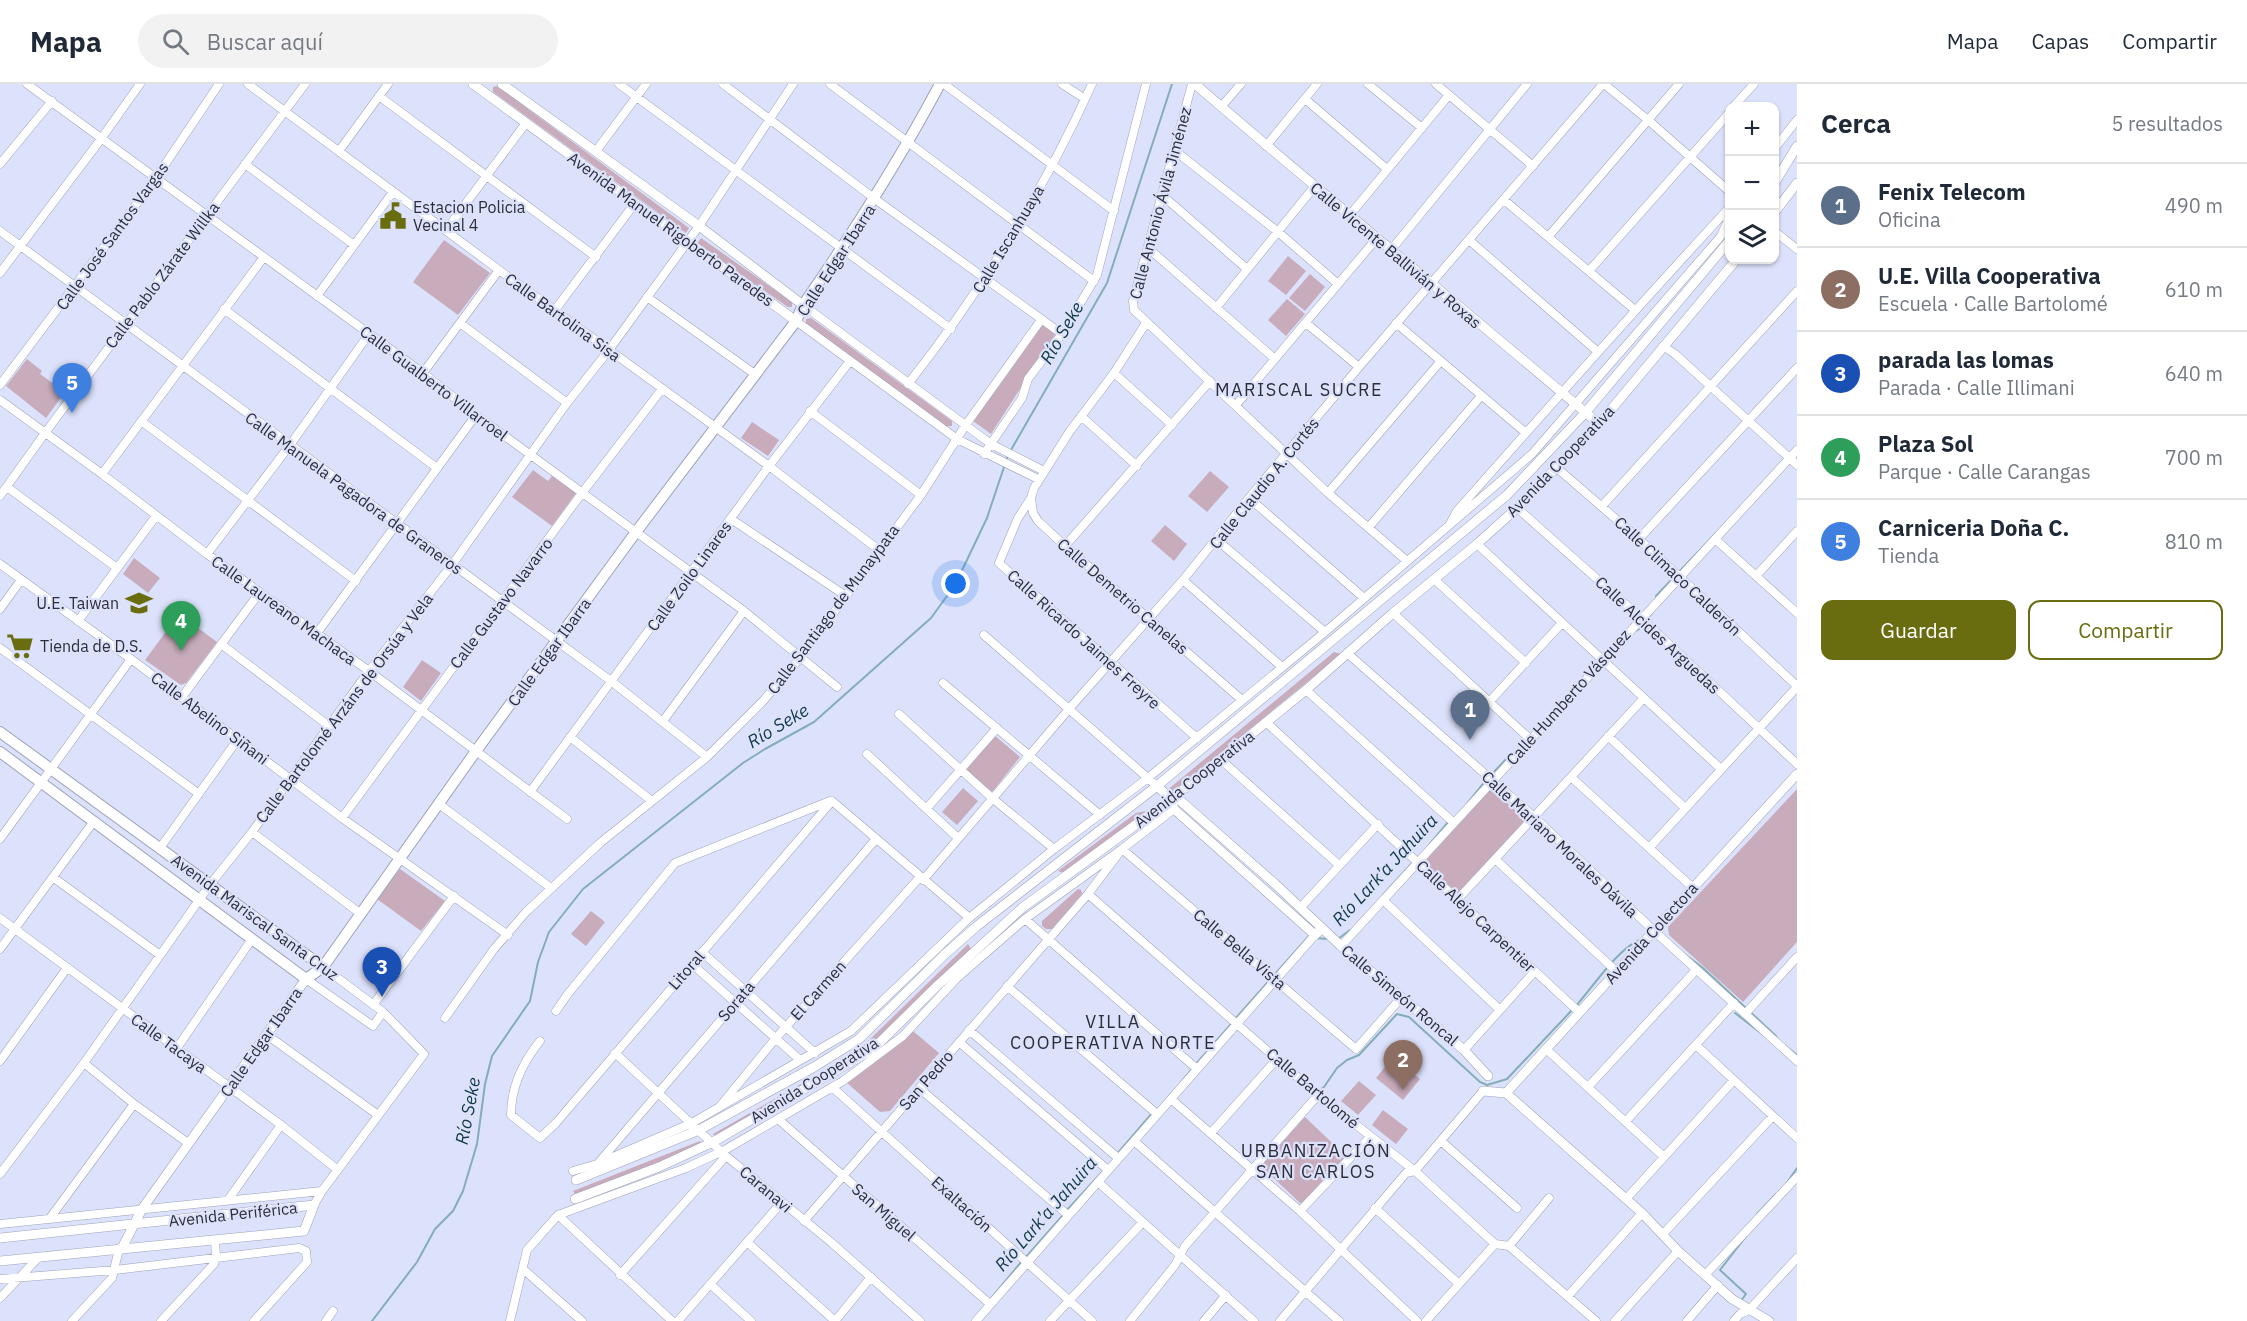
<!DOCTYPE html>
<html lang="es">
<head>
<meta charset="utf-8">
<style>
	body { margin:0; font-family:"IBM Plex Sans",sans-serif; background:#f2f2f3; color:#1f2937 }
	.controls { position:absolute; right:18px; top:18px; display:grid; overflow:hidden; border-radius:12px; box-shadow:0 2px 4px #0004 }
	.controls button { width:54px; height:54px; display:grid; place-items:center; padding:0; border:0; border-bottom:2px solid #e0e1e3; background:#fff; color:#1f2937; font:30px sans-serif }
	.you { position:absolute; left:956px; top:500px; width:21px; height:21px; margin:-15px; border:4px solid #fff; border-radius:50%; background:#1a73e8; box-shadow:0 0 0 9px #1a73e833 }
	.badge { display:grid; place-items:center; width:39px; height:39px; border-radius:50%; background:#696d10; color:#fff; font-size:20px; font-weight:700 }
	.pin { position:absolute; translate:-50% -50px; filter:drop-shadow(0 2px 3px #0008) }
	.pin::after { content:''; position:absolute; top:32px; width:21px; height:18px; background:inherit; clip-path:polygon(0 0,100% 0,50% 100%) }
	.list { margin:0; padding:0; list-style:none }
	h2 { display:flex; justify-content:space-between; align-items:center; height:78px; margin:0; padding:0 24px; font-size:26px }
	h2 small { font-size:20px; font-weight:400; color:#747a83 }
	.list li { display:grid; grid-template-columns:39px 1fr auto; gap:18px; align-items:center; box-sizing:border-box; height:84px; padding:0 24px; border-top:2px solid #e0e1e3 }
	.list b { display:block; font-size:22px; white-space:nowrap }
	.list p { margin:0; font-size:20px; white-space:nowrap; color:#747a83 }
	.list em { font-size:20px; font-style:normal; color:#747a83 }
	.actions { display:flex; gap:12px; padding:18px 24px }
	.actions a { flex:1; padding:14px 0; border:2px solid #696d10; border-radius:12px; text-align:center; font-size:21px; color:#696d10 }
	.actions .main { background:#696d10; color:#fff }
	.icon { flex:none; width:33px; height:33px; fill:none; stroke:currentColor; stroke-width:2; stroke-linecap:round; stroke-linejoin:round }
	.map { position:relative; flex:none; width:1797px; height:1237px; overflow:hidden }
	header { display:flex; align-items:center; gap:36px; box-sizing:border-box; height:84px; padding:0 30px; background:#fff; border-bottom:2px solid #e0e1e3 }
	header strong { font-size:28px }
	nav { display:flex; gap:33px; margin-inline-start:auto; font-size:21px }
	.search { width:420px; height:54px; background:#f2f2f3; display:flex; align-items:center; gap:15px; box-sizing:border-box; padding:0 21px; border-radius:33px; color:#747a83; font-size:22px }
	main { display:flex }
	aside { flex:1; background:#fff }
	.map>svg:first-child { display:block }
	.green { fill:#c8acbb }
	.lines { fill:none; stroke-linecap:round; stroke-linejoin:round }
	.stream { stroke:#84aeb7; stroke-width:2 }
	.minor-casing { stroke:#9da2ba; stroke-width:9 }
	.tertiary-casing { stroke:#9da2ba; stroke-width:10 }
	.secondary-casing { stroke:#9da2ba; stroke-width:12 }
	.minor { stroke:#fff; stroke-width:8 }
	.tertiary { stroke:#fff; stroke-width:9 }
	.secondary { stroke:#fff; stroke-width:10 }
	.labels { text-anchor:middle; stroke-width:4.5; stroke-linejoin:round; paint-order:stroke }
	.street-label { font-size:16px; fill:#2c2e38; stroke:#dde2fc }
	.poi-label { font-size:16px; fill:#2c2e38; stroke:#dde2fc; text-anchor:start }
	.water-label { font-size:18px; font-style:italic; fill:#113a42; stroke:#dde2fc }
	.neighbourhood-label { font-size:18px; letter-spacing:1.5px; fill:#2c2e38; stroke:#dde2fc }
</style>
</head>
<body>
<header>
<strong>Mapa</strong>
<div class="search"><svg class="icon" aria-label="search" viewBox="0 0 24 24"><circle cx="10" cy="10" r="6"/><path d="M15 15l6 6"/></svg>Buscar aquí</div>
<nav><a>Mapa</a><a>Capas</a><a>Compartir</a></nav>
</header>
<main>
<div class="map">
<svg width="1797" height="1237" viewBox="0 0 1797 1237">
	<rect width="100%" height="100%" fill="#dde2fc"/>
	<path class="green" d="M497,2l192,142 -3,5 -193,-141v-5z
		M701,154l91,64v5h-4l-91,-63z
		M444,156l46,33 -32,42 -45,-33z
		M1288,172l18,15 -20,24 -18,-14z
		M1310,190l15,13 -20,24 -16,-13z
		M1287,215l18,15 -19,22 -18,-16z
		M811,234l141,103v5h-6l-140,-102v-5z
		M1042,240l14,9 -65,101 -18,-13z
		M27,275l15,12 -2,3 25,18 -19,26 -40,-32z
		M752,338l27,18 -11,16 -27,-18z
		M533,386l15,11 4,-5 24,17 -24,33 -40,-29z
		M1210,387l19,16 -22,25 -19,-16z
		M1165,441l22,19 -13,17 -23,-20z
		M134,474l26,20 -12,15 -25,-19z
		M179,530l38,28 -31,41 -5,2 -36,-25z
		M1334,568l7,2 -170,140 -5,-3z
		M422,576l19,13 -20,28 -18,-14z
		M994,651l26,22 -28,35 -27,-21z
		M963,704l15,13 -21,24 -15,-13z
		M1797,705v153l-54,60 -74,-67 -1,-8z
		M1493,706l32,29v3l-65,71h-3l-32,-30 1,-3 63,-69z
		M1152,726l-88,63 -6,-2 78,-58z
		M400,785l45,32 -24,30 -44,-32z
		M1078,805l3,1 1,4 -30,35h-6l-4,-3v-5z
		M591,827l14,11 -19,24 -15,-12z
		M968,860l3,5 -100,100 -50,31 -4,-5 37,-22 12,-10z
		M913,947l26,22 -49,58 -10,1 -34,-30z
		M1393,973l27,22 -17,21 -27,-22z
		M813,993l3,6 -100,55 -3,-4z
		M1359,997l17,14 -18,20 -17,-14z
		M1383,1026l25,19 -12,15 -24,-19z
		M1305,1033l41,39 -43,47h-3l-39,-37z
		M700,1057l3,6 -127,49 -3,-5z"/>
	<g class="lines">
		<path class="stream" d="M1011,366l96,-167 65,-199
			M1656,516v-4l64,-67
			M1635,547l8,-4 10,-16
			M1602,572l15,-15
			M1577,601l22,-25
			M1535,656l8,-9
			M1491,691l19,-20h2
			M1466,721l21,-26
			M1429,761l20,-24
			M1383,811l30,-33
			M1314,854l15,1
			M1338,855l12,-9
			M1682,868l21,16 73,68v3
			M1576,922c16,-18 45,-62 67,-67
			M1735,929l31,24
			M1235,935l74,-83
			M1783,960l14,11
			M1196,980l36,-41
			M1183,996l9,-11
			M1312,1012l12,-9 13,-19 10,-8 12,-5 38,-41 12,3 71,65 7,3 20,-6 65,-69
			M1117,1070l37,-43 8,-5
			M1786,1100l11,-16
			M1067,1126l37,-40
			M1757,1130l19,-20
			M1026,1173l38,-43
			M989,1217l33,-40
			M1740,1218l6,-8 -26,-24 31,-40
			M372,1237l45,-59 18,-33 18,-18 10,-20 14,-47 8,-60 7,-28 38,-55 8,-39 11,-30 34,-43 160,-126 22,-14 49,-27 117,-104 24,-33 32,-67 21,-63"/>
		<defs>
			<path id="minor" d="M27,0l396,289 53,42 268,196 93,76
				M248,0l251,186 270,196 110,84
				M619,0l332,245
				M723,0l152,115 187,135
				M830,0l264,197
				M944,0l170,127
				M1062,0l23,15
				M1192,0l-59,217 1,9 194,183 79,68
				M1368,0l54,44
				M1436,0l97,82
				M1604,0l44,36 82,72
				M379,12l217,161
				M1305,15l82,70
				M1734,22l20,-22
				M1221,23l20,-23
				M1266,62l51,-62
				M1774,65l23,-29
				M1174,66l103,81 61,53
				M339,67l49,-67
				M596,67l50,-67
				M0,80l52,-63
				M245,80l109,81
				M1162,111l85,74
				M1504,116l131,110
				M1349,132l100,-121
				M446,146l80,-107
				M0,147l611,450 96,76
				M1774,147l23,18
				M1548,153l131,-153
				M1469,156l128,111
				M1148,164l127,111
				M1391,166l136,-166
				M1589,187l141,-159
				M0,189l101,-134 39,-55
				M317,212l76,-104
				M647,213l109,78
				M803,221l188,139 53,27
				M1216,224l98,-121
				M224,225l213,159
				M555,226l80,-107
				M796,237l161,118 81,40
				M460,239l107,80
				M1146,239l-32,50 -44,58 -36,57 -3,10 2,15 5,8 27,25 177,154
				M1306,239l53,44
				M1396,239l130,110
				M1663,262l12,8 122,111
				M423,289l76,-103
				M1114,289l58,52
				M908,300c73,-93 136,-193 184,-300
				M0,301l156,-207 63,-94
				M0,316l102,74 105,80 162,117 198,148
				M1236,321l141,-167
				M810,327l111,84
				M1081,332l56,50
				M141,337l215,160
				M984,370l38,-56 6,-19 34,-45 35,-59 49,-191
				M1557,384l82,71 158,147
				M102,390l162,-217
				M7,403l110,81
				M1328,409l112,-131
				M0,412l45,-63 260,-349
				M1031,414l-13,20 -19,45 198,175
				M1249,414l115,100
				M1602,422l195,-215
				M1517,424l124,110 156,146
				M731,435l115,77
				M1451,438l6,-11c90,-102 180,-204 273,-304
				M1369,443l112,-131
				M1639,455l158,-171
				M1715,455l82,74
				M1217,456l108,92
				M1477,460l244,225
				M1065,462l145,-165
				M207,470l83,-109 79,-111
				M0,480l131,95 211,159 166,117
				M1756,492l41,-45
				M1183,496l99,87
				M1435,496l91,83
				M0,525l21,-29
				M1393,529l137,126
				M78,537l78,-105
				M317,549l159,-218
				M984,551l173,151
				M221,560l108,82
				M0,564l199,146
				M1347,569l186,163 120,114 144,131
				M943,599l157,132
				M1306,606l147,132
				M182,613l78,-105
				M1490,617l72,-78
				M899,630l93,84 62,51
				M663,637l81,-110
				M1266,638l313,290
				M1608,652l77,72
				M570,653l82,64
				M867,670l91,84
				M1220,675l119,106
				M1571,693l121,110
				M530,708l239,-326 81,-105
				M832,717l134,114 2,4
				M439,720l112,84
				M927,724l70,-80
				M342,734l240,-325 80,-104
				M252,748l109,82
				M0,755l131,-180
				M1650,763l147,-160
				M160,764l78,-109
				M1495,775l121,112
				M54,794l106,77
				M923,796l146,-171 114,-129 66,-82 110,-131 244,-283
				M1088,810l230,201 97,76 80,73 14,2 87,75
				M1458,815l186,-201
				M1383,816l117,110
				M1301,823l77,-83
				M0,834l281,207 57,45
				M1025,835l172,150
				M1341,862l456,-496
				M0,865l94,-128
				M702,868l113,101
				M692,880l108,96
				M306,895l67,47 10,-14
				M1007,902l150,128
				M373,921l81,-109
				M556,927l11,-16 108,-132 155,-62
				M1745,930l52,-57
				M445,934l49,-69 32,-37 74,-69 107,-86 56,-56 37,-43 121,-163 44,-69 76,-106
				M969,946l149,128
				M267,951l111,80
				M540,957c-17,21 -29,47 -29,74l29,23 16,-15 276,-322
				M959,958l149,128
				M1697,962l100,92
				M177,964l75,-109
				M1546,965l118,108
				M1464,966l71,-79
				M615,969l111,103 106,87 88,78
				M0,977l67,-93
				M84,979l50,41 54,39
				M832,1003l260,234
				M1588,1003l108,-117
				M919,1004l149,127
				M1171,1015l129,112 117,110
				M721,1021l55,-67 144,-161
				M778,1035l212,185
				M1626,1037l108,-118
				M1211,1049l66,-74
				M1134,1057l205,180
				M1441,1057l76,67
				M600,1077l276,-322
				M573,1087l24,-7 95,-41 159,-92 117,-112 86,-70 94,-71 177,-146 207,-178 189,-218 9,-20
				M0,1090l84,-111 125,-177 43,-54 117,-161 83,-106 115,-162 42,-53 90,-124 94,-142
				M1098,1098l156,139
				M1626,1115l108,-119
				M228,1116l53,-75
				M314,1121l8,-14 102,-137 -41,-42 -60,-45
				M1375,1124l83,75
				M1300,1127l70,-74
				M558,1131l114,106
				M50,1134l84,-114
				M804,1137l284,-327 34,-45 52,-40
				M0,1140l322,-33
				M1663,1150l110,-118
				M747,1158l88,79
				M1509,1162l40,-48
				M523,1185l59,52
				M1706,1190l91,-97
				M620,1191l106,-119
				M0,1195l115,-9 184,-22 7,3 1,11 -53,59
				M710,1200l41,37
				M1568,1212l74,-83
				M0,1214l38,-40
				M72,1237l40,-43 7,-29
				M161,1237l53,-57 2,-6 -1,-18
				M326,1237l7,-10
				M510,1237l17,-71 31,-35 128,-47 37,-17 120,-70 60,-45 54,-58 68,-59 97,-70 234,200 45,-51
				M678,1237l104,-119
				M835,1237l36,-44
				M976,1237l339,-386
				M1050,1237l93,-99
				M1130,1237l45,-56 10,-19 133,-151
				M1204,1237l22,-26
				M1280,1237l126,-148 9,-2 68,-80
				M1426,1237l69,-77
				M1615,1237l63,-70
				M1687,1237l31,-36
				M1734,1237l6,-7 9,-4 48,-52"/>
			<path id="tertiary" d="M473,0l323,237
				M502,0l197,142 104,79
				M1195,0c133,115 270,226 404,340
				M1774,100l23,-38
				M1774,129l23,-30
				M1157,702l14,13 3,10 141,126 7,-7
				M1175,712l98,86 68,64 123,104 24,26
				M1483,1007l23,2 136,120 36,38 54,48 37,22
				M1506,1009l291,-319
				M576,1096l123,-50 115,-63 45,-28 85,-84 33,-29 180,-140 350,-291 78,-82 145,-173
				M575,1115l84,-32 54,-25 160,-93 64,-63 85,-78 153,-112 131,-106 87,-77 84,-69 40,-36 82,-84 137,-164
				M0,1154l314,-33 -10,26 -304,30
				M119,1165l4,-3 19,-37 164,-230"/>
			<path id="secondary" d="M0,648l323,235
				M0,668l306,227 17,-12 153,-216 160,-219 160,-211 7,-16c50,-72 96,-144 137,-221"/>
		</defs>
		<use href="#minor" class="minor-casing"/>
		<use href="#tertiary" class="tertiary-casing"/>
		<use href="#secondary" class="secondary-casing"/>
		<use href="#minor" class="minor"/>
		<use href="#tertiary" class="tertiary"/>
		<use href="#secondary" class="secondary"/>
	</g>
	<defs>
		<symbol id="civic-bare" viewBox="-9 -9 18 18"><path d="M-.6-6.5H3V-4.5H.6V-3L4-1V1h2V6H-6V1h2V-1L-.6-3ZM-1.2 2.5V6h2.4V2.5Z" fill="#696d10" stroke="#dde2fc" stroke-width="2.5" paint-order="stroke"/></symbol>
		<symbol id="school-bare" viewBox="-9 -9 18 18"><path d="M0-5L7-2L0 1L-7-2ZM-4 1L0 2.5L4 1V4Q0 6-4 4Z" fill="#696d10" stroke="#dde2fc" stroke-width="2.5" paint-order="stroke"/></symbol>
		<symbol id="supermarket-bare" viewBox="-9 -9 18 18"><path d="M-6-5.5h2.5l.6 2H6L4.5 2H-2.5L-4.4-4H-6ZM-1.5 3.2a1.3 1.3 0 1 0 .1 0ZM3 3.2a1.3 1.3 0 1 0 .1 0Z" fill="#696d10" stroke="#dde2fc" stroke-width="2.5" paint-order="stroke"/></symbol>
	</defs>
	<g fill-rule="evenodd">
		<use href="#civic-bare" x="374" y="113" width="38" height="38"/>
		<use href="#school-bare" x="120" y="500" width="38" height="38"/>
		<use href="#supermarket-bare" x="1" y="543" width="38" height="38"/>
	</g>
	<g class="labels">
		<g class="street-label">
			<text transform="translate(1160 119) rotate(-75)" y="6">Calle Antonio Ávila Jiménez</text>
			<text transform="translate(671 145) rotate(36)" y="6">Avenida Manuel Rigoberto Paredes</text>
			<text transform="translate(112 152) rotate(-54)" y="6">Calle José Santos Vargas</text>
			<text transform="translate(1008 155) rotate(-59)" y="6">Calle Iscanhuaya</text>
			<text transform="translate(1396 171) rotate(40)" y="6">Calle Vicente Ballivián y Roxas</text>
			<text transform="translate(836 176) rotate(-57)" y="6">Calle Edgar Ibarra</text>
			<text transform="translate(162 191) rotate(-53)" y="6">Calle Pablo Zárate Willka</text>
			<text transform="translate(563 233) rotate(36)" y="6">Calle Bartolina Sisa</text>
			<text transform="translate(434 299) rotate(37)" y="6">Calle Gualberto Villarroel</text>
			<text transform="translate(1560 377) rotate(-46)" y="6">Avenida Cooperativa</text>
			<text transform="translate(1264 399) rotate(-51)" y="6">Calle Claudio A. Cortés</text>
			<text transform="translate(354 409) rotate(36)" y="6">Calle Manuela Pagadora de Graneros</text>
			<text transform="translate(689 492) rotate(-54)" y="6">Calle Zoilo Linares</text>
			<text transform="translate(1678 492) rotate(43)" y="6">Calle Climaco Calderón</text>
			<text transform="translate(1123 512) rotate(41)" y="6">Calle Demetrio Canelas</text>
			<text transform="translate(501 519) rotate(-53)" y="6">Calle Gustavo Navarro</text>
			<text transform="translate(833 525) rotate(-53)" y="6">Calle Santiago de Munaypata</text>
			<text transform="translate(284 526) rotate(36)" y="6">Calle Laureano Machaca</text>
			<text transform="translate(1658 551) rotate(43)" y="6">Calle Alcides Arguedas</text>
			<text transform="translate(1084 555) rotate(42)" y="6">Calle Ricardo Jaimes Freyre</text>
			<text transform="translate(549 568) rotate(-54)" y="6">Calle Edgar Ibarra</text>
			<text transform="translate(1568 613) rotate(-48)" y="6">Calle Humberto Vásquez</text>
			<text transform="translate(344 624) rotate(-53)" y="6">Calle Bartolomé Arzáns de Orsúa y Vela</text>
			<text transform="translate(210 634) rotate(37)" y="6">Calle Abelino Siñani</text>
			<text transform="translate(1194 695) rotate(-38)" y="6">Avenida Cooperativa</text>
			<text transform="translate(1560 760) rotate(43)" y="6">Calle Mariano Morales Dávila</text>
			<text transform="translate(1476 832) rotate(43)" y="6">Calle Alejo Carpentier</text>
			<text transform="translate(255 833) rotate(36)" y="6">Avenida Mariscal Santa Cruz</text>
			<text transform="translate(1651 849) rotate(-48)" y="6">Avenida Colectora</text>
			<text transform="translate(1240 865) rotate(40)" y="6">Calle Bella Vista</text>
			<text transform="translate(686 886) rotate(-49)" y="6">Litoral</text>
			<text transform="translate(818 906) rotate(-48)" y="6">El Carmen</text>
			<text transform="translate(1400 911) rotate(40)" y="6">Calle Simeón Roncal</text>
			<text transform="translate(736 917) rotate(-50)" y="6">Sorata</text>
			<text transform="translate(261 958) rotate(-55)" y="6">Calle Edgar Ibarra</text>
			<text transform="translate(169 959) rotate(36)" y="6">Calle Tacaya</text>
			<text transform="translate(814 996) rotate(-32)" y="6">Avenida Cooperativa</text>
			<text transform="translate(926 996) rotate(-49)" y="6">San Pedro</text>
			<text transform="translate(1313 1004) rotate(40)" y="6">Calle Bartolomé</text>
			<text transform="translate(766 1105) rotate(40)" y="6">Caranavi</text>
			<text transform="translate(962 1120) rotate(42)" y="6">Exaltación</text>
			<text transform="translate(884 1128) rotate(41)" y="6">San Miguel</text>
			<text transform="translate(233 1130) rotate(-6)" y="6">Avenida Periférica</text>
		</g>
		<g class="poi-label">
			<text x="413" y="129">Estacion Policia<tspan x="413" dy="18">Vecinal 4</tspan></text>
			<text x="119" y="525" text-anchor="end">U.E. Taiwan</text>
			<text x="40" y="568">Tienda de D.S.</text>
		</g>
		<g class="water-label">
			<text transform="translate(1062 249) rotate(-60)" y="6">Río Seke</text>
			<text transform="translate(778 642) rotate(-31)" y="6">Río Seke</text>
			<text transform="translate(1385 786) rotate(-47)" y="6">Río Lark’a Jahuira</text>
			<text transform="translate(468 1027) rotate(-79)" y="6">Río Seke</text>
			<text transform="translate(1046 1130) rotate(-49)" y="6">Río Lark’a Jahuira</text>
		</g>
		<g class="neighbourhood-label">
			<text x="1299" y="312">MARISCAL SUCRE</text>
			<text x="1113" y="944">VILLA<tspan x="1113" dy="21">COOPERATIVA NORTE</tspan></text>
			<text x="1316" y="1073">URBANIZACIÓN<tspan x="1316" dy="21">SAN CARLOS</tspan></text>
		</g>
	</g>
</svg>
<div class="controls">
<button>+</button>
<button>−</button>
<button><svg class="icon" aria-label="layers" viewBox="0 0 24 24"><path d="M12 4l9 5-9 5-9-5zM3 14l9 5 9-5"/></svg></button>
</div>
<div class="you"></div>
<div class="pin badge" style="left:1470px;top:656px;background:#5c6f8a">1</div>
<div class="pin badge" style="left:1403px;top:1006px;background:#8d6e63">2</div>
<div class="pin badge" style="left:382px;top:913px;background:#1a4fb4">3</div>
<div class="pin badge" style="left:181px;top:567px;background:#2e9e5b">4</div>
<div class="pin badge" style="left:72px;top:329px;background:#3f7fe0">5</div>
</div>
<aside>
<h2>Cerca<small>5 resultados</small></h2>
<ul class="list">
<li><span class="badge" style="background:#5c6f8a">1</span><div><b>Fenix Telecom</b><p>Oficina</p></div><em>490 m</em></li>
<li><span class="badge" style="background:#8d6e63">2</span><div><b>U.E. Villa Cooperativa</b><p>Escuela · Calle Bartolomé</p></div><em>610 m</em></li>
<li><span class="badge" style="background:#1a4fb4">3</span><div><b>parada las lomas</b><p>Parada · Calle Illimani</p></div><em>640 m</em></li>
<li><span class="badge" style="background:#2e9e5b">4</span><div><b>Plaza Sol</b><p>Parque · Calle Carangas</p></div><em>700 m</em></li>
<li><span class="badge" style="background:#3f7fe0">5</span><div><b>Carniceria Doña C.</b><p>Tienda</p></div><em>810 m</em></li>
</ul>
<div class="actions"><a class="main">Guardar</a><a>Compartir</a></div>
</aside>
</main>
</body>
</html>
